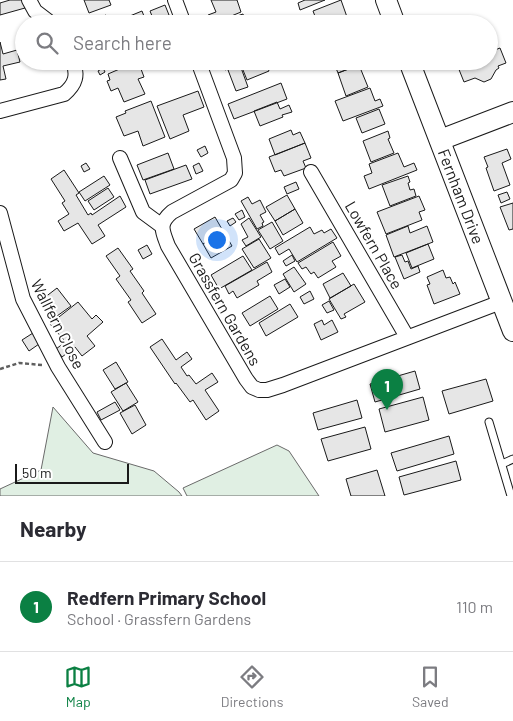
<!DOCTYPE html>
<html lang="en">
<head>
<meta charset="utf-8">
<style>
	body { margin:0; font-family:Barlow,sans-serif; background:#f2f2f3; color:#2b2b33 }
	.scale { position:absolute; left:15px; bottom:12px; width:114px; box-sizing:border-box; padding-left:5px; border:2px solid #1a1a1a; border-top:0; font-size:14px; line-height:18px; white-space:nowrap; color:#1a1a1a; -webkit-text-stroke:4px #fff; paint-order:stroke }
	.you { position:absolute; left:216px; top:239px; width:18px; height:18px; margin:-12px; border:4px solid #fff; border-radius:50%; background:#1a73e8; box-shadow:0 0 0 8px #1a73e833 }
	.badge { display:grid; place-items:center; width:32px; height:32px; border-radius:50%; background:#0b8043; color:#fff; font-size:16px; font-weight:700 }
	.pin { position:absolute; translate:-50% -41px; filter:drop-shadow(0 1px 2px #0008) }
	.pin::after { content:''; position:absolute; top:26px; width:18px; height:15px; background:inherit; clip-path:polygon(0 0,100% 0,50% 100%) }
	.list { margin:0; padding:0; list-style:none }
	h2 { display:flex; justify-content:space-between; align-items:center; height:65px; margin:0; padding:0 20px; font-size:21px }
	h2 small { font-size:16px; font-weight:400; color:#7c7c81 }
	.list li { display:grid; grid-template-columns:32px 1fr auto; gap:15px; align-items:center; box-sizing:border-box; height:90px; padding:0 20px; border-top:1px solid #e1e1e2 }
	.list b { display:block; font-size:19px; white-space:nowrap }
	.list p { margin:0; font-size:16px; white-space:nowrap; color:#7c7c81 }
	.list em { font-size:16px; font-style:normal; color:#7c7c81 }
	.icon { flex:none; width:28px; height:28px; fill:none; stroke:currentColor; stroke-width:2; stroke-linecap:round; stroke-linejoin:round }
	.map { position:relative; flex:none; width:513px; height:496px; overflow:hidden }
	.search { position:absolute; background:#fff; box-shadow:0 1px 4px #0004; left:15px; right:15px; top:15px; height:55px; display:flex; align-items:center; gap:12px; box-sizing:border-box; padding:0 18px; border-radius:28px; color:#7c7c81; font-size:19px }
	.sheet { height:155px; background:#fff }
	nav { display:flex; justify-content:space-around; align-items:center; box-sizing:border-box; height:70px; border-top:1px solid #e1e1e2; background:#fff; font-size:14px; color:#7c7c81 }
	nav a { display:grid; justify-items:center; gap:2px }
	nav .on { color:#0b8043 }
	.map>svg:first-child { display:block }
	.green { fill:#e0efe3; stroke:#6a6a6a }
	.building { fill:#e6e6e6; stroke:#1a1a1a }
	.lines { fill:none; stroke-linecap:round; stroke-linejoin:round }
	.lane-casing { stroke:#1a1a1a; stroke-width:9 }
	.street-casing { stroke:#1a1a1a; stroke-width:16 }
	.secondary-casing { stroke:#1a1a1a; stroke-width:22 }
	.path { stroke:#5f5f5f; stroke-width:2.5; stroke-dasharray:4 2.5; stroke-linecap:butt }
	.lane { stroke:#fff; stroke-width:7 }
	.street { stroke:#fff; stroke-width:14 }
	.secondary { stroke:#fff; stroke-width:20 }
	.labels { text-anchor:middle; stroke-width:4; stroke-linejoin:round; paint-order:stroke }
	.street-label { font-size:16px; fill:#1a1a1a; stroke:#fff }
</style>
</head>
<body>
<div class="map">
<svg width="513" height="496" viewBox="0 0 513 496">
	<rect width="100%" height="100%" fill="#fff"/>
	<path class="green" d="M53,407l40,46 61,18 25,21 3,4h-182v-7l41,-19z
		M277,445l12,6 30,45h-132l-4,-8z"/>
	<path class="building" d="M10,0h13l2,8 -25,7v-12z
		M84,0h25l2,5 -22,8z
		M211,0h26l4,12 -29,12 -4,-9 8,-3z
		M305,0h20l-25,10 -2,-7z
		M341,0l6,17 -17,7h-12l-5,-13z
		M165,5l4,10 -15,6 -4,-10z
		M142,11l5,13h-20l-2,-6z
		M243,14l3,10h-25l-1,-2z
		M106,15l3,7 11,-4 2,6h-40z
		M263,20l2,4h-9v-1z
		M0,42l3,12 14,-4 3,12 -17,4 3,13 -6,1z
		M491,48l1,3 8,-3 6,15 -8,3 1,2 -3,2 -5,9 -7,3 -9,-4 -11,4 -8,-20 33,-1v-12z
		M138,61l6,16 -6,2 7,15 -21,8 -6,-14 -7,3 -4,-10 3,-1 -2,-6z
		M225,61h8l2,5 -10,4 -3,-6 4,-1z
		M239,61h12l-10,4z
		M251,61h14l4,10 -22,9 -6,-15z
		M265,61h11l1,2 -10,4z
		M333,61h25l1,4 -21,8z
		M240,65l8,22 -12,4 -8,-21z
		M359,65l9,22 -22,9 -8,-23z
		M103,68l2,4 -5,3 -2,-4z
		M281,83l6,16 -53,20 -6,-15z
		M370,88l5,13 5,-2 3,7 -40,15 -8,-20z
		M198,91l6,16 -21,8 6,16 -19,8 -13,-33z
		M151,101l14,36 -22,9 -5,-15 -14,5 -8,-19 10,-4 -1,-2z
		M277,102l3,7 9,-4 3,7 -10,3 1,2 -23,9 -6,-15z
		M379,109l6,15 -23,9 -6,-15z
		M291,130l2,5 7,-3 5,11 -30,12 -6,-16z
		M388,131l2,7 -2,1 6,14 -23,9 -8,-21z
		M305,143l6,15 -8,3 3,7 -22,8 -3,-6 -6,2 -6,-15z
		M205,146l3,7 -7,4 -4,-7z
		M507,149l4,10 -9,4 8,22 -16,6 -8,-23 2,-1 -4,-10z
		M168,153l6,16 -31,11 -6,-15z
		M398,153l6,14 10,-4 3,7 -48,19 -5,-13 8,-3 -3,-9z
		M86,163l4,6 -6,3 -3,-6z
		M199,163l4,8 -7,3 -3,-8z
		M186,165l6,14 -42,15 -5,-14z
		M64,170l15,23 -3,2 12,20 3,-2 1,2 28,-19 6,11 -28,18 7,11 -13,8 -14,-21 -14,8 -6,-10 11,-7 -7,-11 3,-2 -14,-22z
		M104,176l6,9 -25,16 -6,-9z
		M408,176l2,6 -2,1 2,7 4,-1 2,7 -26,10 -8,-21z
		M296,182l3,7 -12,5 -3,-7z
		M108,188l6,9 -20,13 -6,-9z
		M507,192l3,7 -9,4 -3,-8z
		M287,195l8,14 -20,12 -9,-14z
		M419,196l6,14 -6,2 3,8 -36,14 -9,-22z
		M248,197l4,7 8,-4 6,12 -6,3 4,7 -2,1 1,3 -6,3 -16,-28z
		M513,203v26l-4,1 -9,-23z
		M295,209l8,14 -20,12 -8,-14z
		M242,210l3,7 -6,3 -4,-6z
		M215,217l8,14 -20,13 -9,-15z
		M233,218l3,4 -6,4 -3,-5z
		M249,218l12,19 -15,9 -4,-6 6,-3 -7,-13z
		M272,222l11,19 -13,8 -12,-19z
		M408,226l2,7 17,-7 6,16 -39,15 -8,-22z
		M310,227l4,7 8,-4 2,3 7,-4 6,9 -40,24 -8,-13 -10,6 -4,-7z
		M224,232l8,14 -21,12 -8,-14z
		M259,239l12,19 -17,10 -12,-19z
		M333,242l8,14 -9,5 4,6 -18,11 -4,-6 -3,2 -5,-7 -4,2 -4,-6z
		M428,244l6,15 -22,9 -6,-15z
		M147,245l5,9 -9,5 -5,-9z
		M118,248l15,21 -3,2 14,20 -2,2 14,21 -14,9 -14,-21 3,-2 -15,-21 4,-3 -14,-20z
		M292,255l3,6 -9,5 -3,-5z
		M402,255l3,7 3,-1 3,8 7,-3 2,6 -16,7 -9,-22z
		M243,256l9,14 -33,19 -8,-14z
		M267,262l5,10 -15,9 2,4 -22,13 -4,-7 -4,3 -4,-8z
		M294,267l12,17 -12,8 -11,-18z
		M443,270l3,8 4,-1 3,7 2,-2 5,12 -26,10 -7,-19 3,-1 -3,-7z
		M343,273l8,13 -21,12 -7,-14z
		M285,279l5,8 -11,7 -5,-9z
		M354,284l11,18 -21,12 2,3 -5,2 -12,-20z
		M57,288l14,18 -14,10 -13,-18z
		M310,291l4,8 -10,5 -4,-7z
		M270,296l8,13 -28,17 -8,-13z
		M329,301l5,9 -7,3 -5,-8z
		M78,302l14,17 4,-4 7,7 -16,14 8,10 -13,10 -7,-9 -13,10 -6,-8 8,-6v-3l-14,-16z
		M290,304l8,13 -32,19 -7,-13z
		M322,320l2,5 8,-5 6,12 -17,8 -7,-16z
		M33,333l6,11 -10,7 -7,-11z
		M162,339l14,21 11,-8 5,7 -11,8 6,9 2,-1 7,9 16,-11 6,9 -13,8 14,21 -13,9 -13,-20 -3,2 -14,-19 -1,1 -25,-37z
		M116,362l12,20 -13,7 -12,-19z
		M415,371l5,18 -45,13 -5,-18z
		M486,379l7,22 -44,13 -7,-23z
		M126,383l12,19 -15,9 -12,-19z
		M423,397l6,23 -44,12 -6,-23z
		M357,400l5,18 -44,12 -5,-17z
		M115,402l5,8 -19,10 -4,-8z
		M135,405l11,20 -14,9 -12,-21z
		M365,427l6,22 -43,12 -7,-22z
		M449,436l5,18 -57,17 -6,-18z
		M456,461l5,19 -57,15 -5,-18z
		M377,470l8,26h-34l-5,-17z"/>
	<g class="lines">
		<defs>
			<path id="lane" d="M489,422l22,74
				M502,464l11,-5"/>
			<path id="street" d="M29,0l6,11 17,13
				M175,0l9,24
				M198,61l36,97 1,15 -4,7 -59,32c-14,12 -10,18 -4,34l78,133 6,8 7,3h8l16,-5 218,-83
				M0,111l64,-17c12,-10 14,-19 9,-33
				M120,158l23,54 19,14
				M311,172l96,165
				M0,213l23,86 35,68 47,75"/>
			<g id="secondary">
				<path d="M386,0l9,24"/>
				<path id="s1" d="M409,61l104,270"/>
				<path d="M440,140l73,-28"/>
			</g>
		</defs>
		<use href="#lane" class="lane-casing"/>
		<use href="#street" class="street-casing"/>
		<use href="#secondary" class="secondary-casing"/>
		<path class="path" d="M0,369l19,-6 23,2"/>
		<use href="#lane" class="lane"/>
		<use href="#street" class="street"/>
		<use href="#secondary" class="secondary"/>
	</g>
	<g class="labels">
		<g class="street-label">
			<text dy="6" stroke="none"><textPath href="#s1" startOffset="145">Fernham Drive</textPath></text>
			<text transform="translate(374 245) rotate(60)" y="6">Lowfern Place</text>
			<text transform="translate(225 309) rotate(60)" y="6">Grassfern Gardens</text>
			<text transform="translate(58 324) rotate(63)" y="6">Wallfern Close</text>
		</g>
	</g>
</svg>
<div class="scale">50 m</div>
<div class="you"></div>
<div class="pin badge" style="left:387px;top:410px">1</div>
<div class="search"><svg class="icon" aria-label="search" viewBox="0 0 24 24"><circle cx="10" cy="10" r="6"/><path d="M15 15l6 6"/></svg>Search here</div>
</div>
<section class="sheet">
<h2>Nearby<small></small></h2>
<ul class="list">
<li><span class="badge">1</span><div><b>Redfern Primary School</b><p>School · Grassfern Gardens</p></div><em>110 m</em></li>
</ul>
</section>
<nav>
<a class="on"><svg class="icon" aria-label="map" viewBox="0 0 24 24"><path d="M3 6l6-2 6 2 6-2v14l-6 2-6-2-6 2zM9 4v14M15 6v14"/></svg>Map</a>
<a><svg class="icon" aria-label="directions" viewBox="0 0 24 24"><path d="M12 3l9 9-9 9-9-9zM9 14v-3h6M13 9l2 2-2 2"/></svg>Directions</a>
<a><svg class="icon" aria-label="saved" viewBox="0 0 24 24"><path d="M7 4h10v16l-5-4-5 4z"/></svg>Saved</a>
</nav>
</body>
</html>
